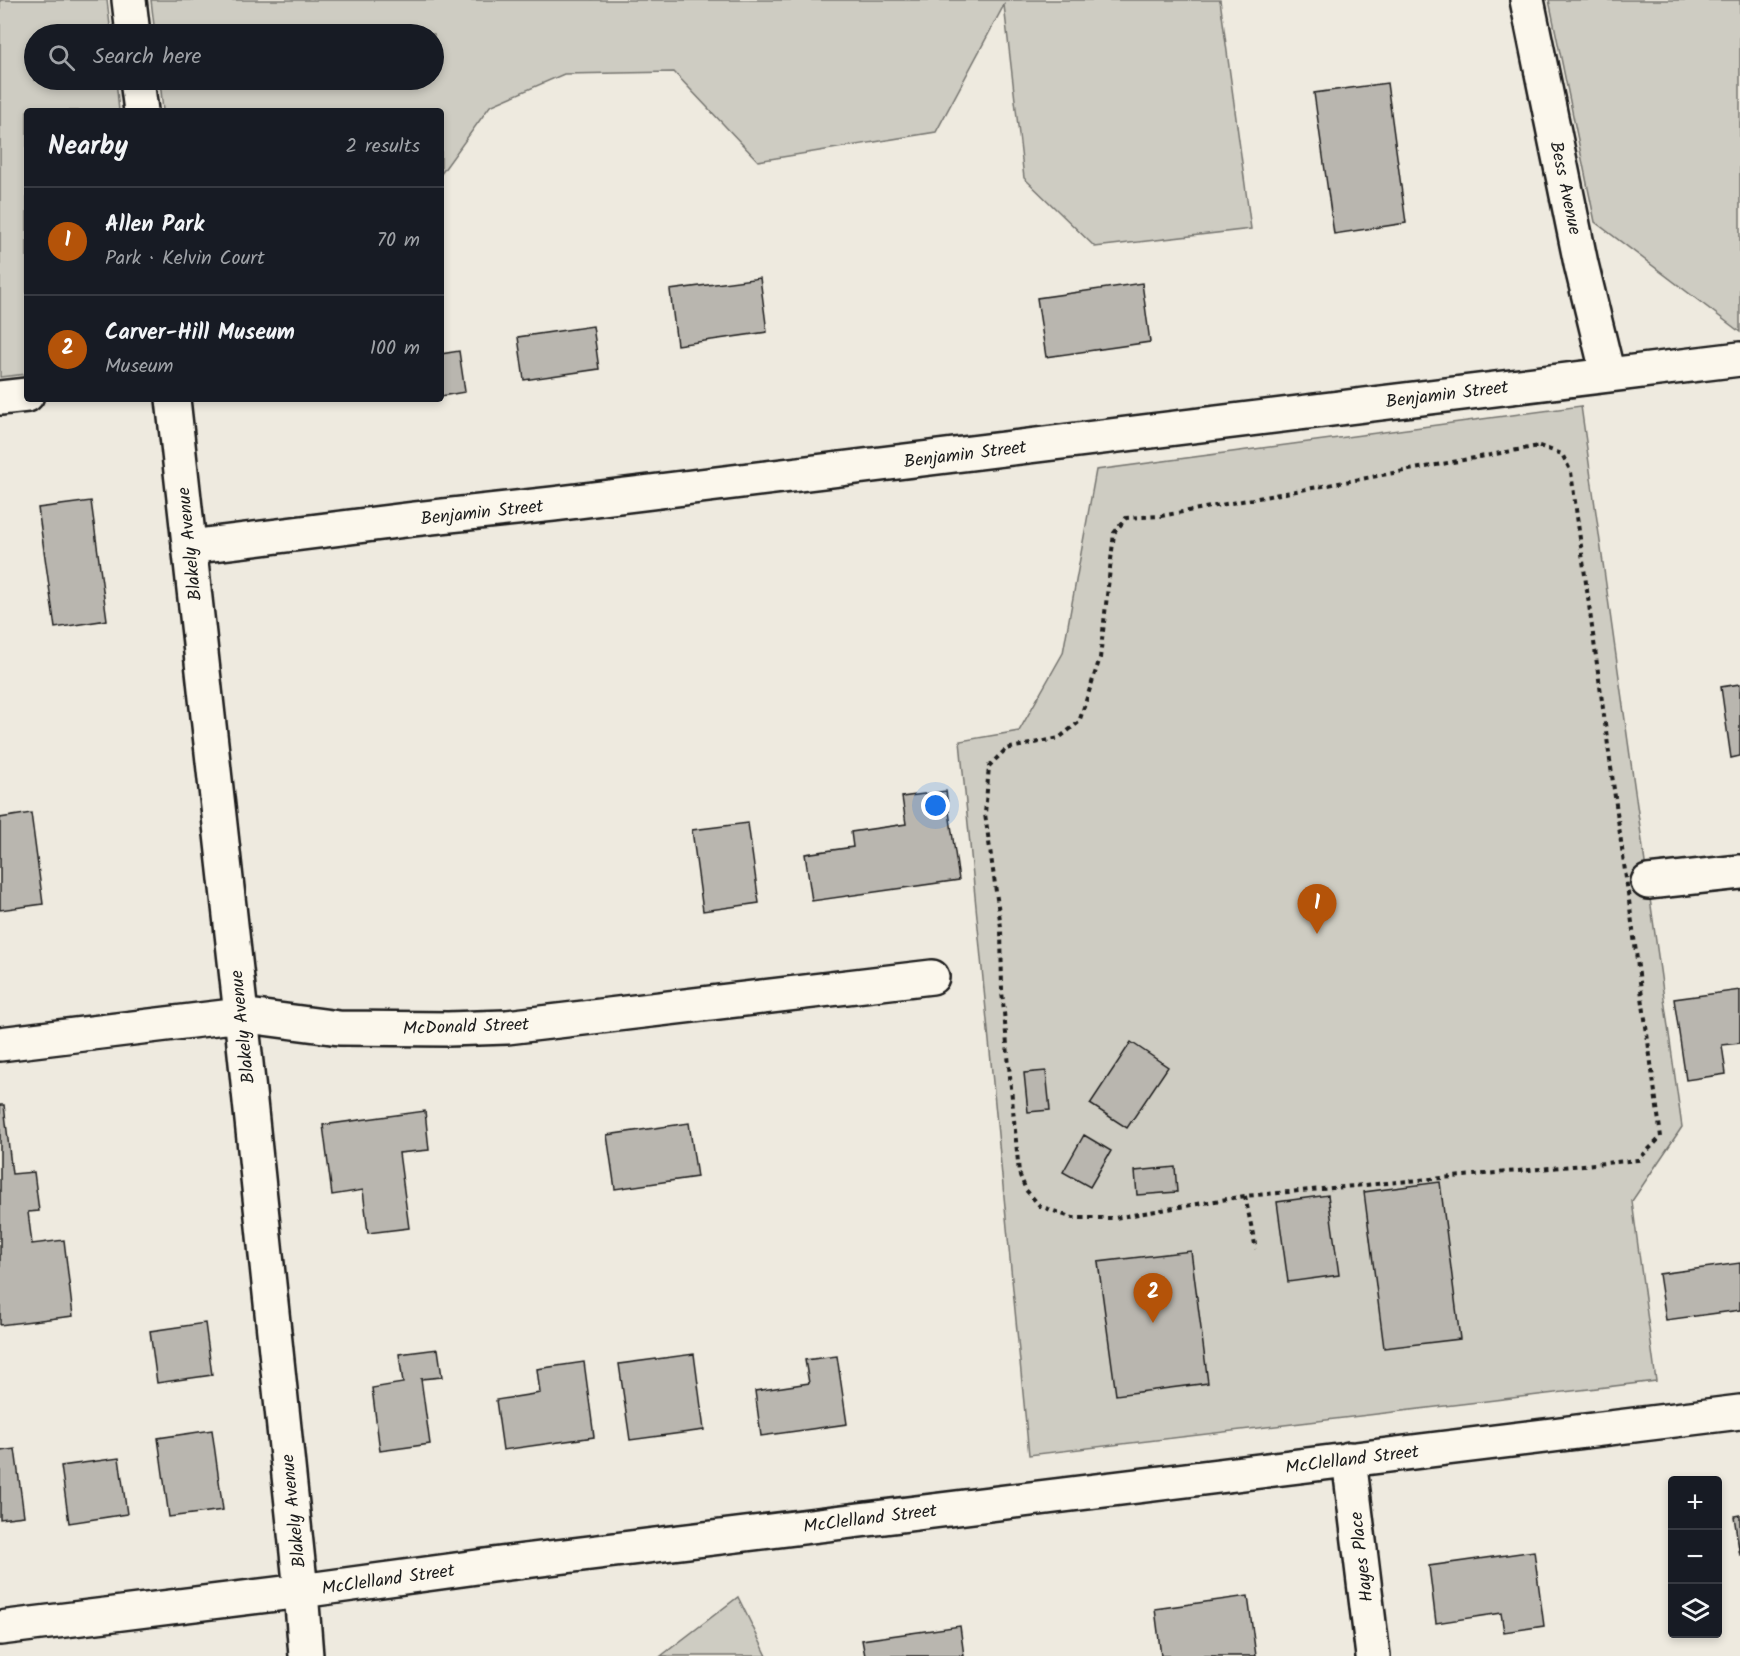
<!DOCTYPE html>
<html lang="en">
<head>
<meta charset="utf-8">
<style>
	body { margin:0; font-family:Kalam,sans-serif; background:#20242c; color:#f1f3f6 }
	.controls { position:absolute; right:18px; bottom:18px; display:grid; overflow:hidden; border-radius:6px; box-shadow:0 3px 9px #0003 }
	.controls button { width:54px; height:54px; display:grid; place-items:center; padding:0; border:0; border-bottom:2px solid #363941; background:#171b24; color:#f1f3f6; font:30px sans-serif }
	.you { position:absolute; left:936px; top:806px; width:21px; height:21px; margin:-15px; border:4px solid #fff; border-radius:50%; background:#1a73e8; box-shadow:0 0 0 9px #1a73e833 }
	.badge { display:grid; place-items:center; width:39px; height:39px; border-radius:50%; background:#b45309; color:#fff; font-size:20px; font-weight:700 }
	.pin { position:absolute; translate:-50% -50px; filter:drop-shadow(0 2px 3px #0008) }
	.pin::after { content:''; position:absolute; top:32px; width:21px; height:18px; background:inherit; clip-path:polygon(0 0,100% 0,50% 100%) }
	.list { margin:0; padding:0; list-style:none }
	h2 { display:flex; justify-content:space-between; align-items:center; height:78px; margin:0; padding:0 24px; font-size:26px }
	h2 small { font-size:20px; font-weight:400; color:#9ea1a6 }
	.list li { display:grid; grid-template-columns:39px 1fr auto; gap:18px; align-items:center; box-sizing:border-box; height:108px; padding:0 24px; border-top:2px solid #363941 }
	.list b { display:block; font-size:22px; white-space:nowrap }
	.list p { margin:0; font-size:20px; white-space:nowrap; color:#9ea1a6 }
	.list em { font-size:20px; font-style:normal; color:#9ea1a6 }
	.icon { flex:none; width:33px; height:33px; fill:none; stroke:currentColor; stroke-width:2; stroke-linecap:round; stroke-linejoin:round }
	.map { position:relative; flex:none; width:1740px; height:1656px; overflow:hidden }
	.search { position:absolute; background:#171b24; box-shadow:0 3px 9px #0003; left:24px; top:24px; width:420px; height:66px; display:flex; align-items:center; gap:15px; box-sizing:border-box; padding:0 21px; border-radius:33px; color:#9ea1a6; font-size:22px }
	.panel { position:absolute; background:#171b24; box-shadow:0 3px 9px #0003; left:24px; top:108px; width:420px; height:294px; border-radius:6px }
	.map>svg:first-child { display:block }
	.green { fill:#ceccc2; stroke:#75746f; stroke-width:1.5 }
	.building { fill:#b9b6af; stroke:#1c1c1c; stroke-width:1.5 }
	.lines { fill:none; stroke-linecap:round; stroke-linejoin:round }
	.minor-casing { stroke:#1c1c1c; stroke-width:38 }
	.path { stroke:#1c1c1c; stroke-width:4; stroke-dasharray:4.5 4.5; stroke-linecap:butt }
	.minor { stroke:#fbf7ec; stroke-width:33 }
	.labels { text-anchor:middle; stroke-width:5; stroke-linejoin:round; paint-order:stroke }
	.street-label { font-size:18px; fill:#1c1c1c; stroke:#fbf7ec }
</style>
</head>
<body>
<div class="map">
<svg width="1740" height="1656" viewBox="0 0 1740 1656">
	<rect width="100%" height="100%" fill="#eeeadf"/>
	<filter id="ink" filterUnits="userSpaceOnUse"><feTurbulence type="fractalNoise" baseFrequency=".0167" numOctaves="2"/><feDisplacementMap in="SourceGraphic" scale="12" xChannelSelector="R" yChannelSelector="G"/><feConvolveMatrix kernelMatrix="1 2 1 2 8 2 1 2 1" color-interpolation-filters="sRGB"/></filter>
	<g filter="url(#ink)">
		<path class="green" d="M0,0h107l4,34h-77v46h82l3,31h-92v263l-27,3z
			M151,0h1069l31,229 -156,18 -71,-69 -20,-173 -68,127 -178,29 -84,-89 -110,2 -74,32 -49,68v-63h-278l-3,-31h274v-46h-279z
			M1549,0h191v332l-145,-110z
			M1581,406l101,721 -50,74 24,180 -627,74 -69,-714 59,-10 44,-78 33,-183z
			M738,1597l29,59h-106z"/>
		<path class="building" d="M1387,83l19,140 -72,11 -20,-141z
			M760,278l7,54 -90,13 -7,-55z
			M1142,283l8,59 -104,15 -9,-59z
			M593,326l6,43 -75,11 -6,-43z
			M459,351l6,41 -24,4v-42z
			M91,501l16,119 -52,8 -17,-120z
			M1740,684v72l-9,2 -10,-71z
			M946,791l13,89 -147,21 -7,-47 48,-7 -2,-15 55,-8 -4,-27z
			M31,813l12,91 -43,6v-92z
			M748,823l11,80 -56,8 -11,-81z
			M1740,990v53l-18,2 4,29 -40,6 -12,-81z
			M1131,1042l37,25 -41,61 -37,-24z
			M1046,1071l4,39 -22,2 -4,-39z
			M0,1105h4l8,69 22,-2 5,39 -11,1 4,32 32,-4 9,76 -73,9z
			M425,1111l4,39 -30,3 10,75 -41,5 -5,-43 -31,5 -9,-70z
			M689,1123l8,54 -82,12 -8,-54z
			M1084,1135l27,16 -21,36 -27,-15z
			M1175,1167l2,25 -40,3 -2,-24z
			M1440,1182l20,157 -76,9 -20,-156z
			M1328,1195l11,80 -51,7 -11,-80z
			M1191,1251l17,132 -92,12 -18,-133z
			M1740,1263v47l-74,10 -7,-46z
			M205,1323l7,52 -55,8 -7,-52z
			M438,1349l4,28 -21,2 9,65 -50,7 -8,-63 31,-5 -4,-29z
			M694,1354l10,76 -74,10 -11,-76z
			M837,1356l10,68 -86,12 -6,-45 54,-8 -4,-23z
			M584,1362l10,75 -91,13 -7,-50 44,-7 -3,-24z
			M212,1430l11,80 -54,7 -11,-79z
			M15,1449l9,67 -24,3v-68z
			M119,1458l8,56 -58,9 -8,-57z
			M1740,1515v41l-6,-40z
			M1534,1551l10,75 -40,6 -3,-19 -65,10 -7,-57z
			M1248,1596l8,60h-95l-6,-47z
			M960,1626l4,30h-99l-3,-16z"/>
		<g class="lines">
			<defs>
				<path id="minor" d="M129,0l4,34
					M1527,0l54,264 27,111
					M137,80l4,31
					M0,398l27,-3
					M173,399l68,616 60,576 5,65
					M189,547l225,-28 139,-15 1187,-145
					M1648,882l92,-10
					M0,1044l241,-29 98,13 109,1 59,-2 425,-50
					M1349,1459l24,197
					M0,1628l301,-37 191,-26 1248,-153"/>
			</defs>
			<use href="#minor" class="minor-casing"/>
			<path class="path" d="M1539,446l23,8 9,18 90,665 -23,23 -393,36 -131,22h-41l-33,-12 -14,-16 -7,-17 -17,-182 -1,-64 -16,-113 4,-48 17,-17 53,-11 20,-16 21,-64 14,-125 12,-15 35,-2z
				M1245,1196l11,53"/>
			<use href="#minor" class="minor"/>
		</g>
	</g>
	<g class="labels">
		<g class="street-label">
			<text transform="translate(1566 188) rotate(78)" y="6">Bess Avenue</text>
			<text transform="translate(1447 394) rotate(-7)" y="6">Benjamin Street</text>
			<text transform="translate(965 454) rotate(-7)" y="6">Benjamin Street</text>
			<text transform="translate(482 512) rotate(-6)" y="6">Benjamin Street</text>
			<text transform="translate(189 544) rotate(-96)" y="6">Blakely Avenue</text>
			<text transform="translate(466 1026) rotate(-2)" y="6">McDonald Street</text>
			<text transform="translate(242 1027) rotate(-96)" y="6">Blakely Avenue</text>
			<text transform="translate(1352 1459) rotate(-7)" y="6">McClelland Street</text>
			<text transform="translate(293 1511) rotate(-96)" y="6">Blakely Avenue</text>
			<text transform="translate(870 1518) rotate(-7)" y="6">McClelland Street</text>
			<text transform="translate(1361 1557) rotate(-97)" y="6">Hayes Place</text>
			<text transform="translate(388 1579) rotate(-8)" y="6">McClelland Street</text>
		</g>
	</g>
</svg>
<div class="controls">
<button>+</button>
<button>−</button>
<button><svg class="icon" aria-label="layers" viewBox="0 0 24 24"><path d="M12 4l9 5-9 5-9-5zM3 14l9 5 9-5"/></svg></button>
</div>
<div class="you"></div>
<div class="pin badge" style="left:1317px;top:934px">1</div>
<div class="pin badge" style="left:1153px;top:1323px">2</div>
<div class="search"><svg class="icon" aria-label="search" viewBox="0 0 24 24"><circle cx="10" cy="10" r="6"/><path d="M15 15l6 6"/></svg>Search here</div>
<section class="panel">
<h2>Nearby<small>2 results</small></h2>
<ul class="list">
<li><span class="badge">1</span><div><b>Allen Park</b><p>Park · Kelvin Court</p></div><em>70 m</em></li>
<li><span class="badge">2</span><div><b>Carver-Hill Museum</b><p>Museum</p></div><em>100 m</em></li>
</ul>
</section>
</div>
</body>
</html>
